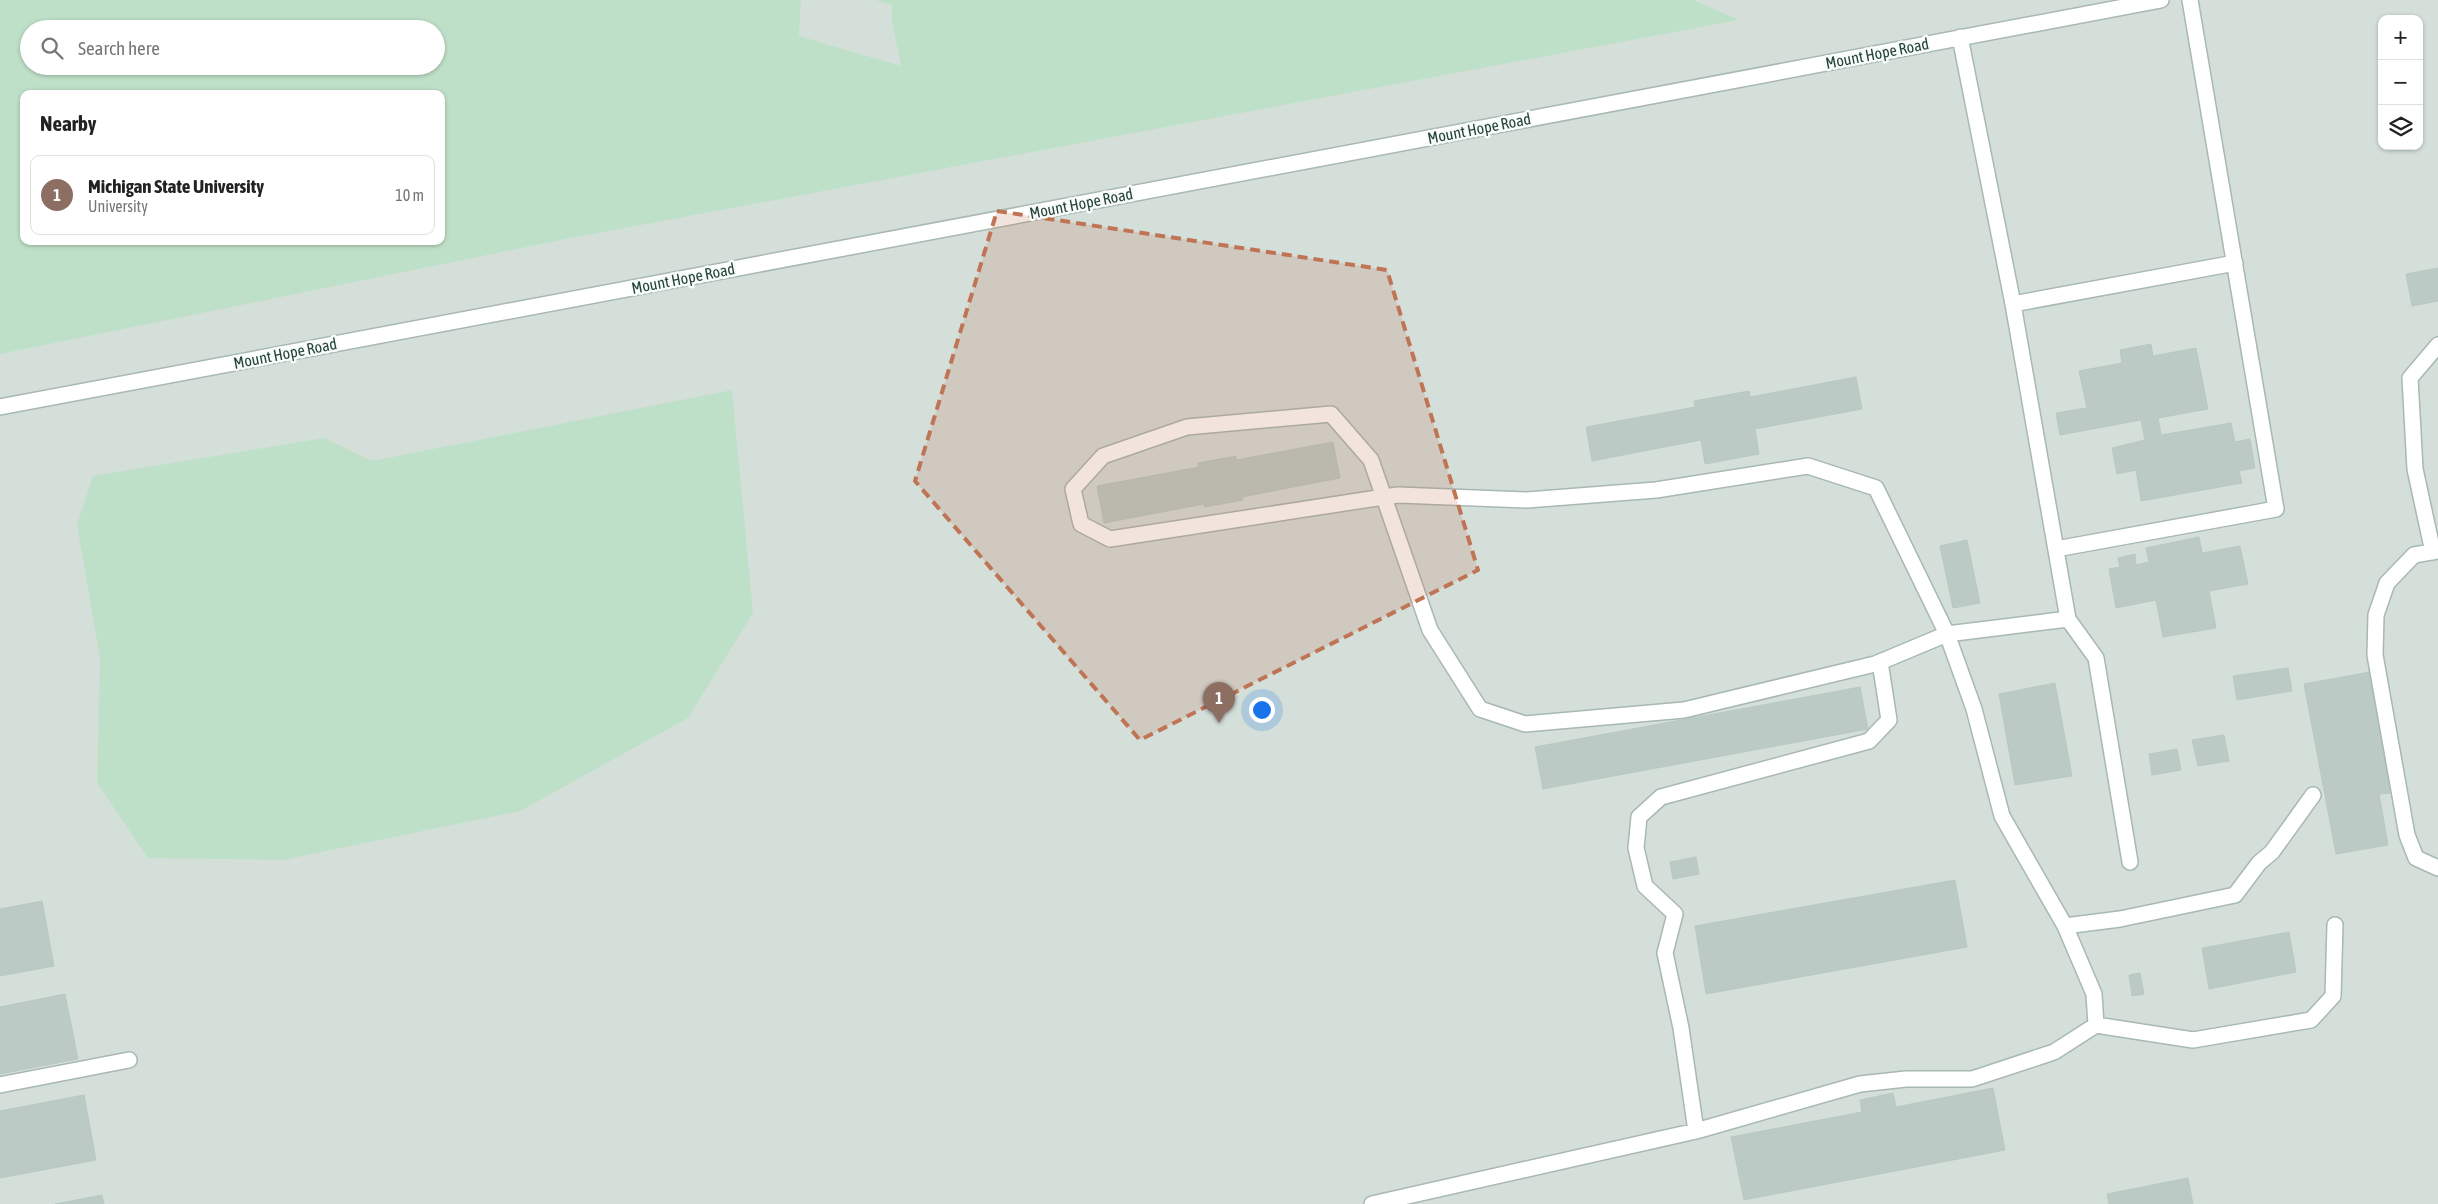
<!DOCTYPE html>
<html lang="en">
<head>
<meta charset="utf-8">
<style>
	body { margin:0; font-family:"Asap Condensed",sans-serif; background:#f2f2f2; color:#222 }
	.controls { position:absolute; right:15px; top:15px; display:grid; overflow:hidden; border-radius:10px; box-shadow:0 1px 4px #0004 }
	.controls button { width:45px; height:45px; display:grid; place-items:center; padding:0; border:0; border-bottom:1px solid #e0e0e0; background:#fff; color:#222; font:25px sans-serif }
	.you { position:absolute; left:1261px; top:709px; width:18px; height:18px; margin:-12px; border:4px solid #fff; border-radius:50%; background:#1a73e8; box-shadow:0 0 0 8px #1a73e833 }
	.badge { display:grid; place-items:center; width:32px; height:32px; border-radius:50%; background:#804e3d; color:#fff; font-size:16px; font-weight:700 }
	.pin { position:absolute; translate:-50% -41px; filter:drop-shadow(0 1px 2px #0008) }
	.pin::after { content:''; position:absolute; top:26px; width:18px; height:15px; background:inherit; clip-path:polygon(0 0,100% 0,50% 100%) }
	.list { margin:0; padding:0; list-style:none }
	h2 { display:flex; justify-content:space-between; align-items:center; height:65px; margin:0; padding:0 20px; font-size:21px }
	h2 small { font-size:16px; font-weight:400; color:#767676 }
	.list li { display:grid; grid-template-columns:32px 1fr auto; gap:15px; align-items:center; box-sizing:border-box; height:80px; margin:0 10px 10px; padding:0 10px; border:1px solid #e0e0e0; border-radius:10px }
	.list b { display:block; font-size:19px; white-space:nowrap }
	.list p { margin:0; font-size:16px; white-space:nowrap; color:#767676 }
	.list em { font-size:16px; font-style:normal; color:#767676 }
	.icon { flex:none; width:28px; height:28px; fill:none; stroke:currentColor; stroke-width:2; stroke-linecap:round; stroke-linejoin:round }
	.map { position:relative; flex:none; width:2438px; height:1204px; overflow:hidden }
	.search { position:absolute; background:#fff; box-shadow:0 1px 4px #0004; left:20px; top:20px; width:425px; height:55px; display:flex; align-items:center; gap:12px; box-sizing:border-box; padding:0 18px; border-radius:28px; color:#767676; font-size:19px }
	.panel { position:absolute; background:#fff; box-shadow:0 1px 4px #0004; left:20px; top:90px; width:425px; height:155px; border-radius:10px }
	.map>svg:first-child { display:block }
	.built { fill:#d4dfda; fill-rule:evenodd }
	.green { fill:#bfe0c8; fill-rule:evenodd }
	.building { fill:#bbcac4; stroke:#b8c9c2 }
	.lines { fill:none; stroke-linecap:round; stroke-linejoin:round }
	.minor-casing { stroke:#a8b8b2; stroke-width:18 }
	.minor { stroke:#fff; stroke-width:15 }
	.marked { fill:#c07456; fill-opacity:0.2; stroke:#c07456; stroke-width:4; stroke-dasharray:10 6; stroke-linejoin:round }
	.labels { text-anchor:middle; stroke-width:5; stroke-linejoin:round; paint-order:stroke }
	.street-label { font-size:16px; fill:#24423a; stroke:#f7fbf9 }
</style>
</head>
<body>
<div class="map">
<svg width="2438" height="1204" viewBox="0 0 2438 1204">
	<rect width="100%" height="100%" fill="#e6efeb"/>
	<path class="built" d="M0,0h2438v1204h-2438zM2382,19h37v127h-37zM29,29h407v37h-407zM24,94h417v147h-417z"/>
	<path class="green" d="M0,0h801l-2,36 102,30 -9,-44v-17l-17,-5h818l46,20 -1173,219 -566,115zM29,29h407v37h-407zM24,94h417v147h-417z
		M732,390l21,223 -65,105 -168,93 -237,49 -135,-2 -51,-75 3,-125 -23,-133 16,-49 231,-38 48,23z"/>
	<path class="building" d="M2438,268v33l-26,5 -6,-32z
		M2151,344l2,12 43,-8 12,61 -50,9 3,17 70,-12 4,19 15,-3 5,29 -16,3 3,12 -101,18 -5,-31 -19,4 -5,-26 33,-8 -4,-20 -81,15 -4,-22 31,-5 -8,-37 43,-8 -2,-13z
		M1856,377l6,32 -107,20 4,25 -54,10 -4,-24 -109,21 -6,-34 109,-20 -1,-6 55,-10 1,6z
		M1333,442l7,36 -98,19 1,3 -38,7 -1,-3 -100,19 -7,-37 102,-19 -1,-4 38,-7v4z
		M2199,537l3,16 38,-7 8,38 -39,7 7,37 -53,9 -7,-37 -40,8 -7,-39 11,-2 -2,-9 17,-4 1,11 13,-3 -3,-14z
		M1967,540l13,63 -27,5 -13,-62z
		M2288,668l4,23 -55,9 -4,-24z
		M2370,672l22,121 -13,1 9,51 -52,9 -32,-170z
		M2055,683l17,93 -57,9 -16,-91z
		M1860,687l8,42 -325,60 -8,-42z
		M2224,735l5,26 -31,5 -6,-26z
		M2177,749l4,21 -29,5 -3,-21z
		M1696,857l3,17 -26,5 -3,-17z
		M1955,880l12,67 -261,47 -11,-68z
		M42,901l12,65 -54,10v-67z
		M2289,932l7,40 -87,17 -7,-41z
		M2140,973l4,21 -12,2 -3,-21z
		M65,994l13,65 -78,15v-67z
		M1993,1088l12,62 -261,50 -13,-63 131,-25 -2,-12 33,-7 3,14z
		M84,1095l12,65 -96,18v-67z
		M2188,1178l5,26h-84l-2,-10z
		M102,1195l2,9h-49z"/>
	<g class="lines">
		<defs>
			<path id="minor" d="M1960,37l53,267 55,315
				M2013,304l222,-41
				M0,407l2161,-407
				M2056,549l220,-40 -86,-509
				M2438,551l-24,4 -27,28 -11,32 -1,40 32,180 9,23 22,10
				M2433,552l-18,-83 -5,-91 28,-33
				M1880,662l9,58 -20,21 -208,56 -22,20 -3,31 9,38 30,28 -10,39 16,75 15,103 164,-47 46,-5h66l82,-27 42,-27 -2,-31 -29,-68 -63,-110 -28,-107 -27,-75 -67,28 -5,2 -191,46 -159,14 -45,-15 -50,-79 -59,-170 -40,-46 -144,13 -84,29 -30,33 8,35 29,15 274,-42 14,-2 129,5 129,-10 152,-24 68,22 71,146 121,-15 28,39 34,204
				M2065,926l55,-7 115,-24 24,-32 13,-11 41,-57
				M2096,1025l97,15 118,-20 22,-24 2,-71
				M0,1085l129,-25
				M1372,1204l324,-73"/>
		</defs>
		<use href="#minor" class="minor-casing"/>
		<use href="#minor" class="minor"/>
	</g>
	<path class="marked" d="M997,211l390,59 91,300 -338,170 -225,-259z"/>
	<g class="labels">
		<g class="street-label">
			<text transform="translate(1877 53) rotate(-11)" y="6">Mount Hope Road</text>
			<text transform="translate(1479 128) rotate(-11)" y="6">Mount Hope Road</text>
			<text transform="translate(1081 203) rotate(-11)" y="6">Mount Hope Road</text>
			<text transform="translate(683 278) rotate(-11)" y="6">Mount Hope Road</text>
			<text transform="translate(285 353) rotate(-11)" y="6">Mount Hope Road</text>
		</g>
	</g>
</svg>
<div class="controls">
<button>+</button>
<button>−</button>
<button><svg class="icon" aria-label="layers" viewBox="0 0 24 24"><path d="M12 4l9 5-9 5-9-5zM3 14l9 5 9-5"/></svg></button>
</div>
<div class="you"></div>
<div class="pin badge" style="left:1219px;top:723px;background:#8d6e63">1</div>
<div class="search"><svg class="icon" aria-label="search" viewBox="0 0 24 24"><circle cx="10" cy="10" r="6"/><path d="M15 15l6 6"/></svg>Search here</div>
<section class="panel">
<h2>Nearby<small></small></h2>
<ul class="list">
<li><span class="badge" style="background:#8d6e63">1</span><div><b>Michigan State University</b><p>University</p></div><em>10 m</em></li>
</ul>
</section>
</div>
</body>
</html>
